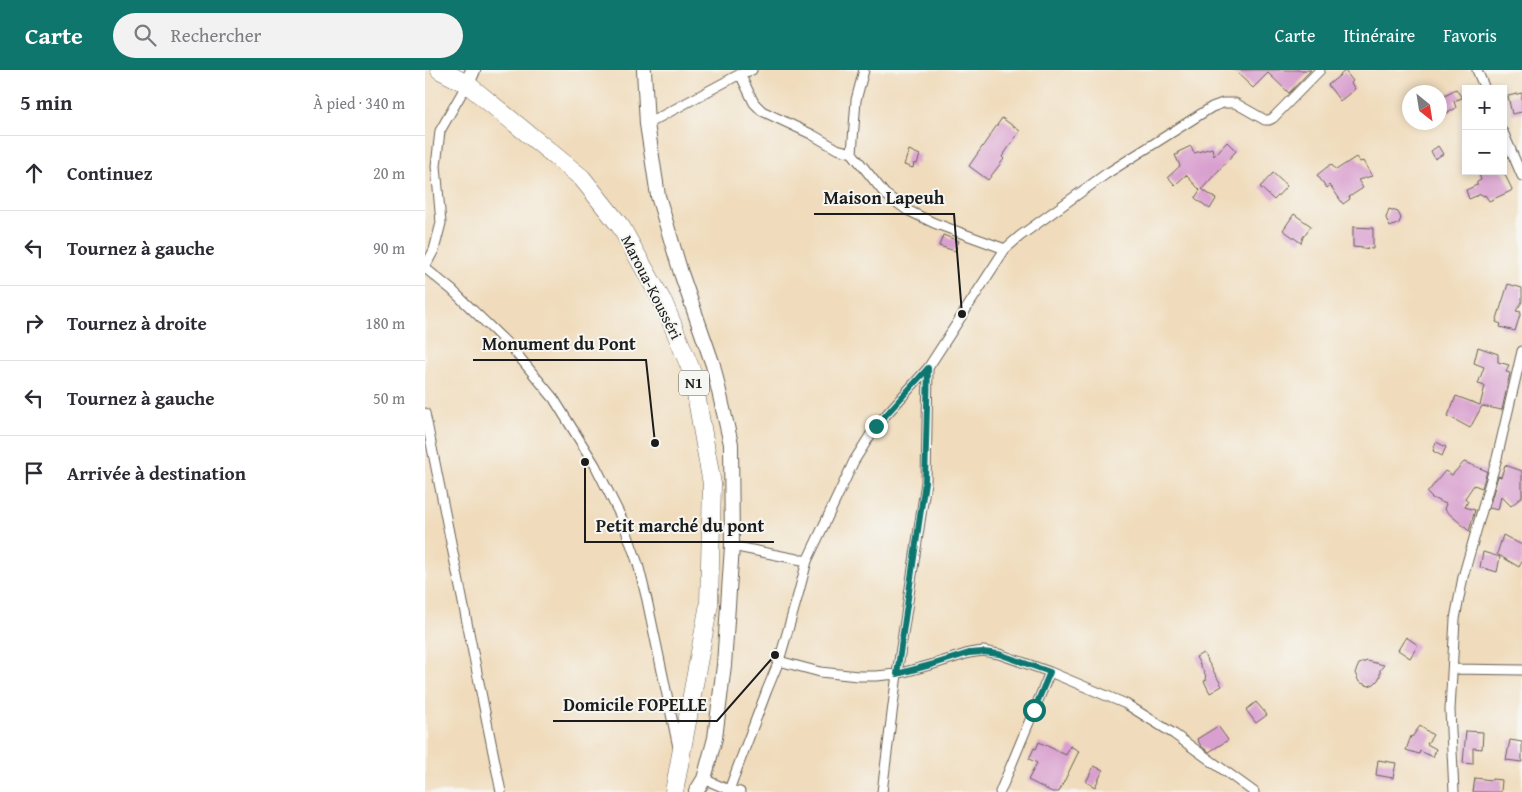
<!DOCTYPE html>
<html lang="fr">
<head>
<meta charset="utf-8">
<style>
	body { margin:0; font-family:"Gentium Book Plus",serif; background:#f2f2f3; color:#2b2b33 }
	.controls { position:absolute; right:15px; top:15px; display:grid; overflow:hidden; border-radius:0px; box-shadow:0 2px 8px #0003 }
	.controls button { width:45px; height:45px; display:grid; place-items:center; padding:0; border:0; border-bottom:1px solid #e1e1e2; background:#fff; color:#2b2b33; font:25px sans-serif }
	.compass { position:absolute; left:977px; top:15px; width:45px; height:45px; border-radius:50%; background:#fff; box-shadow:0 2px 8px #0003; rotate:150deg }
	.stop { position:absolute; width:15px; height:15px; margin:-11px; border:4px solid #0f766e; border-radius:50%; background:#fff }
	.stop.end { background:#0f766e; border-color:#fff; box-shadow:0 1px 5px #0008 }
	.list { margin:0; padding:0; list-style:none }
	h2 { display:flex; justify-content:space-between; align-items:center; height:65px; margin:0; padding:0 20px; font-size:21px }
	h2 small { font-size:16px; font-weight:400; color:#7c7c81 }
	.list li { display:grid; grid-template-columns:32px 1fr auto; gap:15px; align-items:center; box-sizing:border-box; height:75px; padding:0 20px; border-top:1px solid #e1e1e2 }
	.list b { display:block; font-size:19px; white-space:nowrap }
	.list em { font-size:16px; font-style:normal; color:#7c7c81 }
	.icon { flex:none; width:28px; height:28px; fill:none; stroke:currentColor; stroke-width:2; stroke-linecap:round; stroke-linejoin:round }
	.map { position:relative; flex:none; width:1097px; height:722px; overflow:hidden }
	header { display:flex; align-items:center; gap:30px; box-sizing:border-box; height:70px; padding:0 25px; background:#0f766e; color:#fff }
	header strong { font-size:24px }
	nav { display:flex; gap:28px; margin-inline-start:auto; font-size:18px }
	.search { width:350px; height:45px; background:#f2f2f3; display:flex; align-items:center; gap:12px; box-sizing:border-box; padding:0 18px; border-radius:28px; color:#7c7c81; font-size:19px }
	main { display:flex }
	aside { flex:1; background:#fff }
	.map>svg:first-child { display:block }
	.building { fill:#d9a0cf }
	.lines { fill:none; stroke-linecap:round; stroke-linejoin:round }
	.street-casing { stroke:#665f54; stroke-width:11 }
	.secondary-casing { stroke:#665f54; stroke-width:16 }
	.highway-casing { stroke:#665f54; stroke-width:19 }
	.street { stroke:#fff; stroke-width:9 }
	.secondary { stroke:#fff; stroke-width:14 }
	.highway { stroke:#fff; stroke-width:18 }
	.route { stroke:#0f766e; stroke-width:6 }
	.labels { text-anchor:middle; stroke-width:4; stroke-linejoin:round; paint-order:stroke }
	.shield { fill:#f6f6f2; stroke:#5d5d5c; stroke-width:1 }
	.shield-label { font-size:15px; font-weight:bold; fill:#1c1c1c }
	.street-label { font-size:16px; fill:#1c1c1c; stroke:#f6f6f2 }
	.leader { fill:none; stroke:#1c1c1c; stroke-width:2 }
	.callout-dot { fill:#1c1c1c; stroke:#f6f6f2; stroke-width:2 }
	.callout-label { font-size:18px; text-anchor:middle; font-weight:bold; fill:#1c1c1c; stroke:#f6f6f2; stroke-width:4; stroke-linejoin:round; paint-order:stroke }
</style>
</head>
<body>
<header>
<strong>Carte</strong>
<div class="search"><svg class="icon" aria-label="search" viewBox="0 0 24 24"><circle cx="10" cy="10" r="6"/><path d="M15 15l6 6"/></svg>Rechercher</div>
<nav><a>Carte</a><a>Itinéraire</a><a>Favoris</a></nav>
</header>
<main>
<aside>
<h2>5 min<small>À pied · 340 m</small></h2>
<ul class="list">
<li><svg class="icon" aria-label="ahead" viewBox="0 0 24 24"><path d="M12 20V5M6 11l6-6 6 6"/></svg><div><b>Continuez</b></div><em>20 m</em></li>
<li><svg class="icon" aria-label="left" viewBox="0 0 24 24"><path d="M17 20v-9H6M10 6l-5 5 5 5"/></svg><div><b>Tournez à gauche</b></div><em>90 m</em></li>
<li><svg class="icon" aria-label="right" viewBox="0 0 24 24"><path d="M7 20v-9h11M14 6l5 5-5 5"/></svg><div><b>Tournez à droite</b></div><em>180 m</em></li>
<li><svg class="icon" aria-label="left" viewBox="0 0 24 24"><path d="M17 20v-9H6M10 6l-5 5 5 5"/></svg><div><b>Tournez à gauche</b></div><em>50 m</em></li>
<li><svg class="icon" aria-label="arrive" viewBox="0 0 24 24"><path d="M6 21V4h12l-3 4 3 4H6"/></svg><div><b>Arrivée à destination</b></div></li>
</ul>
</aside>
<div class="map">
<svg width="1097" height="722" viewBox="0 0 1097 722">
	<rect width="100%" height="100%" fill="#f6f6f2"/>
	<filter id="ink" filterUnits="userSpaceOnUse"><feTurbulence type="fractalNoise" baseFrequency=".02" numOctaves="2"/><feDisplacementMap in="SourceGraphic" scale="10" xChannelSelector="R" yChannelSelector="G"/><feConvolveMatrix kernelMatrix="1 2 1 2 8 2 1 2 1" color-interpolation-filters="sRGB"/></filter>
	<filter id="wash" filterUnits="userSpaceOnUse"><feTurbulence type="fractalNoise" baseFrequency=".0096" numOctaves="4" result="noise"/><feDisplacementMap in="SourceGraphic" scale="20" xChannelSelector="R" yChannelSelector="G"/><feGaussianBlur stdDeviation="1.12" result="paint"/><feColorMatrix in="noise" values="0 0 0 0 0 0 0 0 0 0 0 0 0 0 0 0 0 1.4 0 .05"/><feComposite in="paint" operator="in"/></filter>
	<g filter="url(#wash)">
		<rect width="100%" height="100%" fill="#f0dcbc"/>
		<g id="blocks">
			<path class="building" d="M809,0h77l-22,23 -21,-20 -15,15z
				M920,1l8,10 -2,2 4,6 -15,12 -12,-16z
				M1031,19l6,9 -8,3 2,7 -12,7 -5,-7v-10z
				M1097,23v19l-10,2 -4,-18z
				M577,48l18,13 -18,26 2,2 -16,21 -19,-14z
				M802,72l9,9 -34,38 14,10 -6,10 -15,-11 5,-8 -14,-15 -11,10 -7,-8 12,-11 -5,-11 4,-1 -1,-2 13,-6 3,7 18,-5 2,8z
				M1013,76l5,8 -8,5 -4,-8z
				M484,80l11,5 -3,9 -3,-1 -1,5 -9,-3z
				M931,87l4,5 3,-1 9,15 -14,4 5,8 -14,9 1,2 -7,5 -13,-19 -3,3 -10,-13 14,-11 5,6z
				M1053,101h25l9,18 -1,2 -22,10 -4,-6 -2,1 -2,-2 -12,5 -3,-9 11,-5v-3l4,-2z
				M848,103l14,13 -13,14 -14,-13z
				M964,139l9,3 3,6 -2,5 -9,4 -4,-9z
				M869,144l17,12 -8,11 -2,6 -18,-13z
				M928,157l20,1v21l-20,-2z
				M518,165l16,6 -4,10 -16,-5z
				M1083,214l14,4v14l-6,9 5,1 -6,19 -15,-4 1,-3 -5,-2z
				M1053,277l20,7v8l11,3 -3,7 4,1 -8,37 -20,-4 -12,22 -22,-12 8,-20 24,9 5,-19 -7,-2 6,-17 -10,-4z
				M1011,372l10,5 -4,9 -9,-5z
				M1039,392l23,9 -5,17 -8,-3 -9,13 3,3 -3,6 10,3 -6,21 -25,-22 2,-5 -14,-6 -5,-5 18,-22 7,4z
				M1080,395l17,6v26l-11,9 -10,-10 -3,14 -9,-2 9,-32 3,1z
				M1078,465l19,10v16l-3,6 -22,-13z
				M1058,482l17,5 -3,15 -17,-5z
				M981,567l12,8 -8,13 -12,-8z
				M778,583l19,33 -12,7 -6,-12 3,-1 -2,-3 1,-1 -10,-19z
				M942,591l17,4 -4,5v6l-2,4 -4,4 -5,2 -10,-4 -4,-9 4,-9z
				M831,632l11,13 -11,8 -10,-13z
				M793,656l10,14 -19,12 -8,-6 -4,-7z
				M995,656l13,9 -6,9 9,5 -3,8 -13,-6 -1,3 -13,-4 5,-14 1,1z
				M1041,661l17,1 -1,17 -9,-1v16l-10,-1z
				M1085,670l12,2v20l-16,-2z
				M614,672l27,13 4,-9 9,5 -20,41h-7l-24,-12 9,-17 -8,-4 5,-11 2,1z
				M953,690l18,3 -3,15 -17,-3z
				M669,696l9,4 -8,17 -9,-5z
				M1050,708l17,2v-1l10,1 -1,12h-28z"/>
		</g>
	</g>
	<g filter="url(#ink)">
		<use href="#blocks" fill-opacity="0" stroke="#665f54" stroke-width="1"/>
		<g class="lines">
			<defs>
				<path id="street" d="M1052,0l8,19
					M315,4l14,29 8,8 49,23 26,15 15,4 33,41 22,16 27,13 71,26
					M222,54l93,-50 12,-4
					M1078,62l19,44
					M427,83l4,-53 8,-30
					M0,197l9,-17 7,-27 -5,-57 4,-35 27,-47
					M0,198l27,22 59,57 43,52 41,66 27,54 16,45 9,36 31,147
					M0,343l76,379
					M307,476l75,15
					M354,591l41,11 38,4h18l21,-2 37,-10 35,-11 14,-2 16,3 51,18 76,32 48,30 80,58
					M1028,599l69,1
					M279,709l25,11 38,-100 12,-29 19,-66 9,-34 47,-100 22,-35 52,-58 77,-119 15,-13 86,-62 106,-67 11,-4h12l30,17h4l4,-2 47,-48
					M304,722v-2l11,2
					M457,722l15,-118 29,-192 2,-114
					M575,722l50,-120
					M1029,722l-4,-82 5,-91 8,-42 34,-119 25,-107"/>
				<path id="secondary" d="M219,0l3,54 11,72 23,77 32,92 18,79 1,102 -8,119 -9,73 -11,41 -8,13
					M42,14l6,-14"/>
				<path id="highway" d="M15,0l27,14 115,94 39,49 43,77 28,68 20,112 -3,120 -35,188"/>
			</defs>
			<use href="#street" class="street-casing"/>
			<use href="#secondary" class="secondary-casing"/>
			<use href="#highway" class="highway-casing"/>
			<use href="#street" class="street"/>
			<use href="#secondary" class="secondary"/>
			<use href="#highway" class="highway"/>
		</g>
	</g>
	<g class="lines" filter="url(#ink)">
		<path class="route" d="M451,356l52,-58 -3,114 -28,192 37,-10 35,-11 14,-1 16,2 51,18 -16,38"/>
	</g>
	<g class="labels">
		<rect class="shield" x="254" y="300.5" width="30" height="25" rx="4"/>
		<g class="shield-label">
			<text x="269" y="318">N1</text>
		</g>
		<g class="street-label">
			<text transform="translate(227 217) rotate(63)" y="6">Maroua-Kousséri</text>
		</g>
	</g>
	<path class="leader" d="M537 244L529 144H389M230 373L221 290H48M160 392L160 472H349M350 585L292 651H128"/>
	<g class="callout-dot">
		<circle cx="537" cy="244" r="5"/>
		<circle cx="230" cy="373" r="5"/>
		<circle cx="160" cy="392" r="5"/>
		<circle cx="350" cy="585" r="5"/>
	</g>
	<g class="callout-label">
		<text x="459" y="134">Maison Lapeuh</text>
		<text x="134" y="280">Monument du Pont</text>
		<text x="255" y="462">Petit marché du pont</text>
		<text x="210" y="641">Domicile FOPELLE</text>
	</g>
</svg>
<div class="controls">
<button>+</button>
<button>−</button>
</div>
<svg class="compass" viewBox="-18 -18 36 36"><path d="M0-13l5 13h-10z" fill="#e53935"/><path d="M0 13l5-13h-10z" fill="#7c7c81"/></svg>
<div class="stop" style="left:609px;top:640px"></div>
<div class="stop end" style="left:451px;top:356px"></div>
</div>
</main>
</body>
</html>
